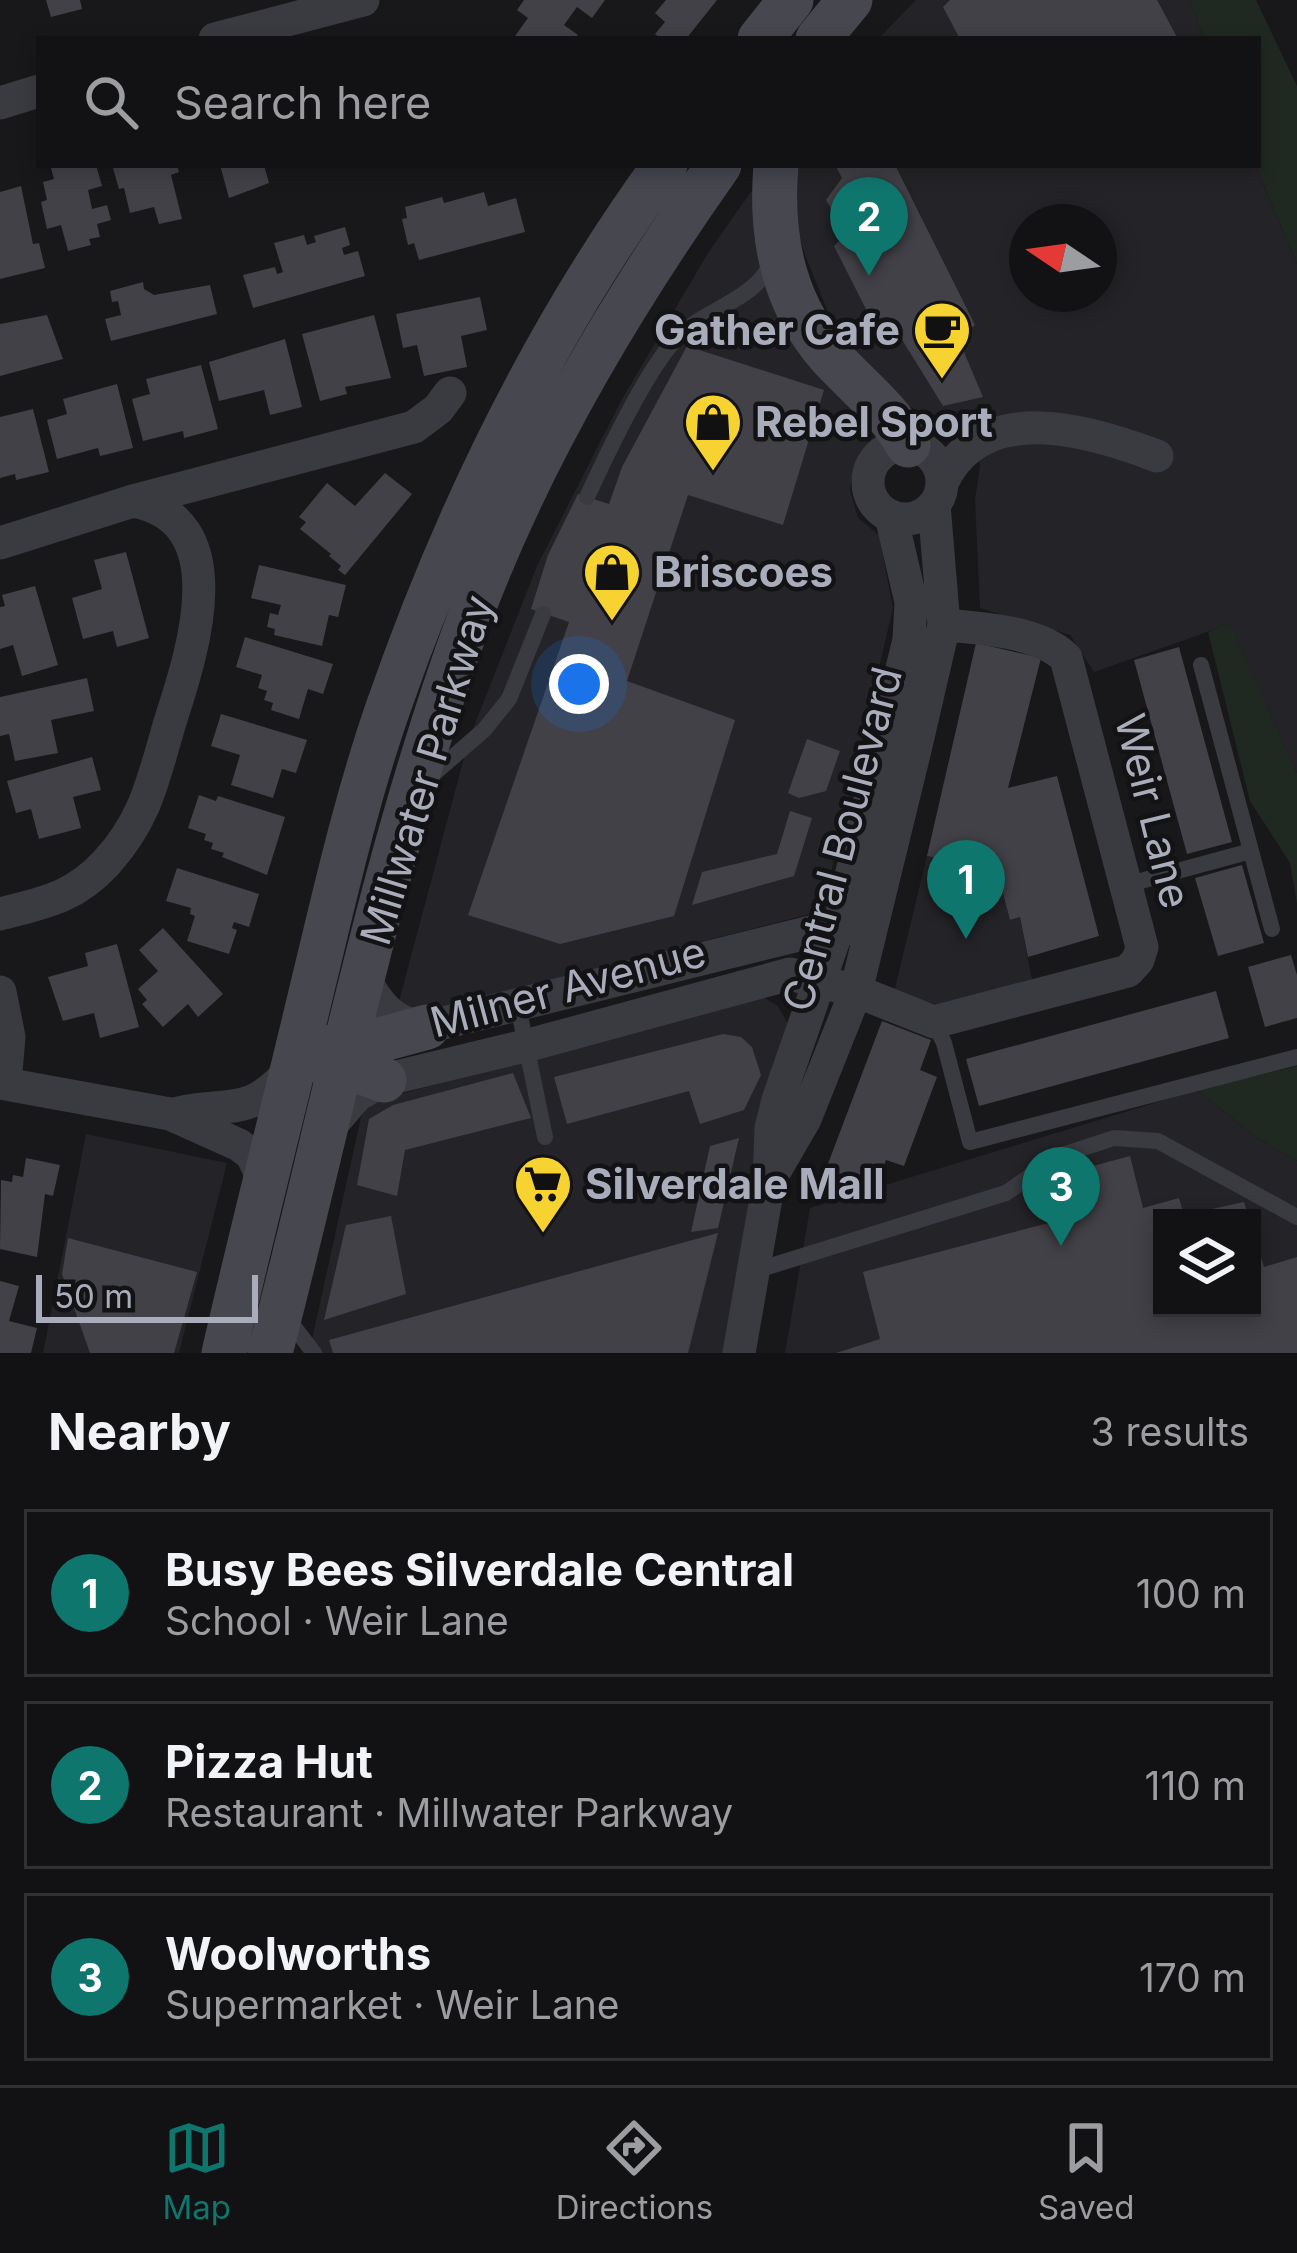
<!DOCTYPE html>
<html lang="en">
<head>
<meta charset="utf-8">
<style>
	body { margin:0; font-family:Inter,sans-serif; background:#1b1a1d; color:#f1f3f6 }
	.controls { position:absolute; right:36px; bottom:36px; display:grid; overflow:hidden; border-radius:0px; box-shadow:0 6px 18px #0003 }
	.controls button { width:108px; height:108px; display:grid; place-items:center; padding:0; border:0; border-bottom:3px solid #313134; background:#121114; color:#f1f3f6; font:60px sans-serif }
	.compass { position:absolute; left:1009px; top:204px; width:108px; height:108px; border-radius:50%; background:#121114; box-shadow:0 6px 18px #0003; rotate:283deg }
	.scale { position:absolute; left:36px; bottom:30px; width:222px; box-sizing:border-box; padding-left:12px; border:6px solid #a9acba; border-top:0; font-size:33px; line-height:42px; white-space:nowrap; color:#a9acba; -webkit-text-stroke:9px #131215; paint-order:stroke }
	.you { position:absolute; left:579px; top:684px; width:42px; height:42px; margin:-30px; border:9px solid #fff; border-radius:50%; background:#1a73e8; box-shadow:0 0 0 18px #1a73e833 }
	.badge { display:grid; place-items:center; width:78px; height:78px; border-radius:50%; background:#0f766e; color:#fff; font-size:39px; font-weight:700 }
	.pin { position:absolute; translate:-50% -99px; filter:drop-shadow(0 3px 6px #0008) }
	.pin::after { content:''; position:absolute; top:63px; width:42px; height:36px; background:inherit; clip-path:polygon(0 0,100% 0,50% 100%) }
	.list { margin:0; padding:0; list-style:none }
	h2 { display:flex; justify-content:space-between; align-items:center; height:156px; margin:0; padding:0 48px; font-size:51px }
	h2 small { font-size:39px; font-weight:400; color:#9c9da0 }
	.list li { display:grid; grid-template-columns:78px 1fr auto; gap:36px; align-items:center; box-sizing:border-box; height:168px; margin:0 24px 24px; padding:0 24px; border:3px solid #313134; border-radius:0px }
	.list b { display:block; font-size:45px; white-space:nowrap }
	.list p { margin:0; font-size:39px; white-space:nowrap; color:#9c9da0 }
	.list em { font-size:39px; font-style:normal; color:#9c9da0 }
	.icon { flex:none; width:66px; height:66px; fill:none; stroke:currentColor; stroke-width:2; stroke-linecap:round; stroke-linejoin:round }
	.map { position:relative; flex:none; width:1297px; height:1353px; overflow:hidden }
	.search { position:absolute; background:#121114; box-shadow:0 6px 18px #0003; left:36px; right:36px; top:36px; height:132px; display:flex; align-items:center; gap:30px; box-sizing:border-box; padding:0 42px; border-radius:0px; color:#9c9da0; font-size:45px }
	.sheet { height:732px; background:#121114 }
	nav { display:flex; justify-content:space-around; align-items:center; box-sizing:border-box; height:168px; border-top:3px solid #313134; background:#121114; font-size:33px; color:#9c9da0 }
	nav a { display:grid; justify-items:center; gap:6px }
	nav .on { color:#0f766e }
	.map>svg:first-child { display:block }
	.built { fill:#242327; fill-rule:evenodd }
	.green { fill:#1f2821 }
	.building { fill:#424147 }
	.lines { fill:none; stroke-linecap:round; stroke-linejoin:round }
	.service { stroke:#3a3a41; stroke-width:16 }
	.minor { stroke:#3a3a41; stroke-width:33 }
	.secondary { stroke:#46474f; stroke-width:45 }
	.labels { text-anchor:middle; stroke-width:9; stroke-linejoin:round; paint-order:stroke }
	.poi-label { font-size:42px; font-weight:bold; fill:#a9acba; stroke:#131215; text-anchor:start }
	.street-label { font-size:42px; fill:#a9acba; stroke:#131215 }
</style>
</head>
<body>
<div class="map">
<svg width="1297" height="1353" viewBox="0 0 1297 1353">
	<rect width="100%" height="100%" fill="#18171a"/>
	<path class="built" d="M916,0h274l14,39h-326z
		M795,165h460l42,99v509l-67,-149 -136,48 -24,-37 -90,-27 -5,-108 5,-34 -14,-52 -38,2 -25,-13 -45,-47 -30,-44 -23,-57 -15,-49zM1027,222h72v72h-72z
		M762,176l111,263 -20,30 -3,21 8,28 21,17 14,73 -71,303 -401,102 -23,-8 71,-266 68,-173 84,-165 87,-148z
		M927,856l70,14 13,50 10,-3 12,63 -89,26 -49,-14z
		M760,995l18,11 15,27 -63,320h-421l52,-236 7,-14z
		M1197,1090l59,47 41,24v192h-512l25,-145zM1162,1218h90v90h-90z
		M86,1134l141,29 -48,190h-136z"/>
	<path class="green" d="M1190,0h66l41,86v178l-42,-99 3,-126h-54z
		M1230,623l67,150v131l-7,-41 -40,-62 -42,-169z
		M1297,1066v95l-41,-24 -59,-47z"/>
	<path class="building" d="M46,0h34l2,9 -31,8z
		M524,0h81l-13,18 -15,-11 -13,18 14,10 -3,4h-55l-5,-3 13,-18 -11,-8z
		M666,0h51l-31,39h-25l-6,-5 10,-12 -10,-9z
		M950,0h207l21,39h-218l-17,-32z
		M64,165h32l6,21 -14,4 4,19 15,-4 4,15 -14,4 3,13 -11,2 2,6 -23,6 -7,-26 -14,4 -6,-27 6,-2 -4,-18 11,-3 -3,-11z
		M128,165h49l2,7 -8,3 11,44 -23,5 -5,-17 -24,6 -6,-25 -5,1 -6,-21z
		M220,165h44l5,18 -40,15z
		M835,165h60l80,160 -17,13 25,59 -40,9 -55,-89 -17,2 -37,-73 12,-12 -20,-34 16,-22z
		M21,186l12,58 6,-1 6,25 -45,11v-87z
		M484,192l4,14 28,-8 9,34 -106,28 -5,-17 -6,2 -6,-26 5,-1 -2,-11 37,-10 2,6z
		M345,227l5,18 -8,3 2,7 14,-4 7,25 -112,32 -10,-33 32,-8 2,7 6,-2 -9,-29 30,-8 3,10 9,-3 -2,-6z
		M143,282l1,7 10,6 56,-10 7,29 -106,27 -6,-22 16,-4 -3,-14 -6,1 -2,-11z
		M480,297l7,33 -26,6 6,31 -43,9 -7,-31 -14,3 -7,-34z
		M47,315l16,44 -63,17v-52z
		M374,315l17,63 -46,9 2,7 -27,7 -18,-67z
		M285,339l17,68 -32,8 -6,-25 -45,11 -10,-39z
		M687,346l137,44 -41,135 -95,-30 -61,186 108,39 -61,196 -114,28 -92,-29 101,-293 -38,-13 17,-54 30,-61 31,10 13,-37z
		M201,365l17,64 -34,9 -1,-7 -40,10 -11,-42 18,-5 -4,-15z
		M117,384l16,64 -33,8 -2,-8 -41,11 -10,-39 20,-6 -4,-15z
		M33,409l16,63 -33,8 -1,-6 -15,4v-61z
		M385,473l27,21 -67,81 -7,-5 3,-4 -12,-10 2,-2 -31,-25 6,-7 -7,-5 28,-34 28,23z
		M126,552l23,86 -32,9 -4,-16 -30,8 -11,-41 30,-9 -8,-29z
		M259,565l87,20 -8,32 -9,-2 -7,31 -48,-11 1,-6 -8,-2 3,-14 8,2 3,-10 -30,-7z
		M35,586l23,79 -36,11 -9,-31 -13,4v-42l5,-1 -3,-11z
		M245,637l88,27 -10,30 -15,-5 -9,30 -28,-9 2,-7 -9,-3 3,-9 -9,-3 4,-13 -26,-8z
		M976,643l65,15 -33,130 49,-12 42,160 -71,21 -8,-40 -10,3 -13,-50 -70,-14z
		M1179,647l53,195 -45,12 -53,-194z
		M87,678l7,33 -43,9 7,33 -43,8 -6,-27 -9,2v-39z
		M221,714l86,26 -11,33 -14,-4 -9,29 -42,-13 9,-30 -29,-9z
		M807,739l33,12 -14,40 -27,7 -11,-5z
		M92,757l9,33 -28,7 8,31 -42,11 -8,-30 -15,4 -9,-32z
		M199,795l17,6 2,-5 67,21 -18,58 -45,-18 2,-4 -13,-4 2,-6 -9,-3 2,-6 -18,-6z
		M790,811l22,7 -18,58 -102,29 10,-33 75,-18z
		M1242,865l22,78 -46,13 -23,-78z
		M177,868l82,26 -10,33 -15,-5 -2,6 5,2 -8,24 -42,-13 8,-25 -5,-2 1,-6 -25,-7z
		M163,928l60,66 -25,23 -10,-13 -25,23 -21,-23 5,-4 -9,-11 20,-18 -19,-21z
		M117,944l22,83 -39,11 -6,-25 -31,8 -15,-44 40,-11 -3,-13z
		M1291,955l6,20v43l-32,9 -17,-60z
		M1216,991l13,47 -250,68 -13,-47z
		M882,1021l49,19 -11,30 17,7 -33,89 -18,-6 -10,28 -50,-19z
		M723,1034l18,3 11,10 9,28 -17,35 -44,14 -11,-33 -122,33 -13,-47z
		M513,1073l18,45 -126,32 -8,46 -40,-11 12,-66 24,-14z
		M739,1138l-21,90 -27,4 19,-86z
		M1130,1156l13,52 36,-10 5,17 60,-13 5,16h-87v90h90l1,-75 11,34 33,-10v96h-461l44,-14 -17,-67 193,-51 -11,-42z
		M26,1158l34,7 -7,31 -8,-2 -8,63 -37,-8 1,-69 11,2 1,-7 10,2z
		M391,1216l15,78 -82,26 22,-95z
		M718,1233l-30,120h-355l-4,-13z
		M68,1238l129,34 -23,81h-84l-28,-79z
		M0,1281l19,5 -10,35 28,7 -6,25h-31z"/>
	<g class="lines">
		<path class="service" d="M587,497c20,-43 57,-122 87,-156 27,-32 83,-39 99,-82
			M1201,665l71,264
			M430,777l54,-47 25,-31 34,-85
			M1126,885l125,-34
			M518,1006l27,131
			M934,1022l10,21 26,99 327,-85
			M751,1272l255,-79 53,-37 55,-18 44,3 139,76
			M285,1315l29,38"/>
		<path class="minor" d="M215,39l148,-39
			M0,103l39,-12
			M868 482a37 37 0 1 1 74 0a37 37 0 1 1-74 0Z
			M942,483c39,-85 147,-53 215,-27
			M0,543l133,-42 281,-74 24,-18 12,-16
			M0,914c43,-11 74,-16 106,-51 41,-45 47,-84 64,-141 21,-66 68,-202 -37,-221
			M363,976c14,28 31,50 64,51l412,-102 18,5
			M0,992l9,45 -4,46
			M0,1083l170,31 69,31 13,10 12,26
			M178,1113c55,-12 69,6 114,-44
			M327,1130l30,-35 27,-15 145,-35 261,-71 66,17 78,31 194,-51 10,-11 4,-13 -76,-289c-27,-27 -86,-30 -122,-33
			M773,1174l32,-55 51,-128 58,-237 30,-129 -10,-120
			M739,1353l30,-172 2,-53 7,-28 61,-175 70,-285 2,-38 -20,-86"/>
		<path class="secondary" d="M760,39l31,-39
			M818,39l32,-39
			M776,165c-6,70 6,136 53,190 28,31 59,53 79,90
			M322,1047l18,17 44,16
			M332,1071l40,-29 55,-15
			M224,1353c28,-121 59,-242 88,-364 23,-95 44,-189 76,-281 67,-193 157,-378 277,-543
			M270,1353c64,-246 112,-497 200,-736 60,-161 150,-312 249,-452"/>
	</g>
	<defs>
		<symbol id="cafe-pin" viewBox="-11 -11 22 30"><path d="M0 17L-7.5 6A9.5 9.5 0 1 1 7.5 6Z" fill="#f7d332" stroke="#131215"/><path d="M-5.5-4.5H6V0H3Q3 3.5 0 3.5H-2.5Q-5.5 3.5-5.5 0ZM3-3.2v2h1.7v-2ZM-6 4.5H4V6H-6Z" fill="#111"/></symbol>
		<symbol id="shop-pin" viewBox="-11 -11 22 30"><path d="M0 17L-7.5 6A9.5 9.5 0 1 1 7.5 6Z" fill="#f7d332" stroke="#131215"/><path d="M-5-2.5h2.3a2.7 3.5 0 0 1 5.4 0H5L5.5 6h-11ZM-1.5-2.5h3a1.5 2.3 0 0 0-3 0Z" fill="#111"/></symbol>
		<symbol id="supermarket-pin" viewBox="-11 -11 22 30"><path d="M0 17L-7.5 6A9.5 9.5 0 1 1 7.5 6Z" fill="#f7d332" stroke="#131215"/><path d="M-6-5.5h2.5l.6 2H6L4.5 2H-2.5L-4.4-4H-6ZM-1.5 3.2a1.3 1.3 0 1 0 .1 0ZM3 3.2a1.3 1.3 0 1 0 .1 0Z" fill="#111"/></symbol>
	</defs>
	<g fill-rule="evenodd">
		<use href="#cafe-pin" x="909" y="297" width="66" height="90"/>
		<use href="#shop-pin" x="680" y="389" width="66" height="90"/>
		<use href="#shop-pin" x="579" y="539" width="66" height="90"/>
		<use href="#supermarket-pin" x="510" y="1151" width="66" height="90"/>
	</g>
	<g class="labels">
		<g class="poi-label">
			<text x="900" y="345" text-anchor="end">Gather Cafe</text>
			<text x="755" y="437">Rebel Sport</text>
			<text x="654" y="587">Briscoes</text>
			<text x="585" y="1199">Silverdale Mall</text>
		</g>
		<g class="street-label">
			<text transform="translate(427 770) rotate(-73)" y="15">Millwater Parkway</text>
			<text transform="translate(1153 811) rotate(76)" y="15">Weir Lane</text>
			<text transform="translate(842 839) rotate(-75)" y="15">Central Boulevard</text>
			<text transform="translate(568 987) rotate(-15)" y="15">Milner Avenue</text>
		</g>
	</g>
</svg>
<div class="controls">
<button><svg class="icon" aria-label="layers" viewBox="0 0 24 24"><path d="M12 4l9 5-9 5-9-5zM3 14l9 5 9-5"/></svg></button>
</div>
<svg class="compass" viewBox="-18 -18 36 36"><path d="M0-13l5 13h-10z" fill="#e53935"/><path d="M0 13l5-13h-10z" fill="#9c9da0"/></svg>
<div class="scale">50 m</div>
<div class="you"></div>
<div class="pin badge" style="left:966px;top:939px">1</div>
<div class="pin badge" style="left:869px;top:276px">2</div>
<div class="pin badge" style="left:1061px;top:1246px">3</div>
<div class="search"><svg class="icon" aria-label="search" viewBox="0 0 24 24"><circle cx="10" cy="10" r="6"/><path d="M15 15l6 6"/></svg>Search here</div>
</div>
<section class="sheet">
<h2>Nearby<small>3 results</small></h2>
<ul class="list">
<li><span class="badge">1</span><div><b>Busy Bees Silverdale Central</b><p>School · Weir Lane</p></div><em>100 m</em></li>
<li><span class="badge">2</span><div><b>Pizza Hut</b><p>Restaurant · Millwater Parkway</p></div><em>110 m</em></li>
<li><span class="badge">3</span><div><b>Woolworths</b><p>Supermarket · Weir Lane</p></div><em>170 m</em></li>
</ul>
</section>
<nav>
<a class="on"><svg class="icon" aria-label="map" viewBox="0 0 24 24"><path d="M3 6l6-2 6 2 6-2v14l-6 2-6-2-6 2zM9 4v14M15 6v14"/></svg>Map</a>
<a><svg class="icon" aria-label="directions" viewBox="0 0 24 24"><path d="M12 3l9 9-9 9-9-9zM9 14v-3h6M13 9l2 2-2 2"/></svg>Directions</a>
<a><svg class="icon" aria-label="saved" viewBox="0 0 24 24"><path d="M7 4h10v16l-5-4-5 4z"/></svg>Saved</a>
</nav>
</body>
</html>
